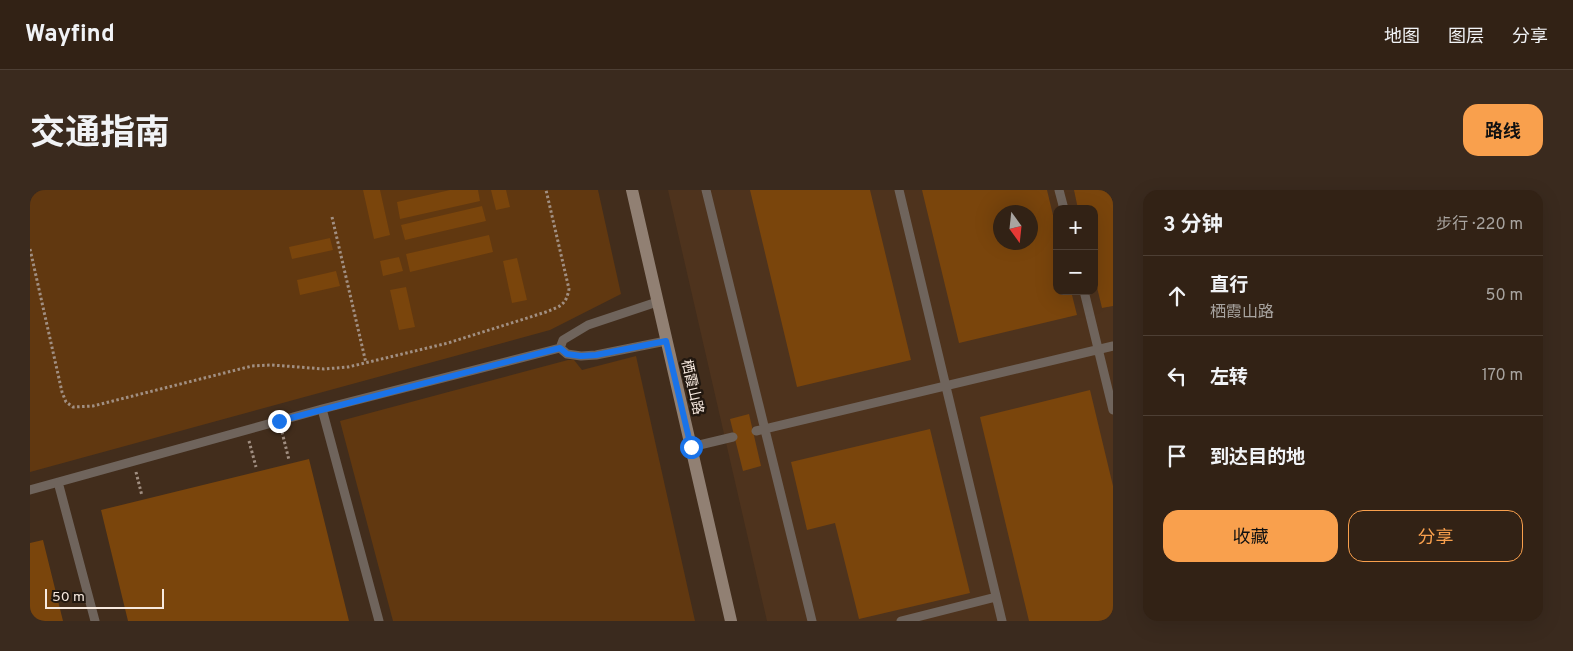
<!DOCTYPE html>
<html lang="zh">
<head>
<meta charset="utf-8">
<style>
	body { margin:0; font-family:Overpass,"Noto Sans SC",sans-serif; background:#3a2a1e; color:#f1f3f6 }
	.controls { position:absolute; right:15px; top:15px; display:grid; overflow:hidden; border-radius:10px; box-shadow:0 5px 20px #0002 }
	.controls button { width:45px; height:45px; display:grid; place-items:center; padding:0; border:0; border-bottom:1px solid #4d3f34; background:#322215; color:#f1f3f6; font:25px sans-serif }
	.compass { position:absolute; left:963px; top:15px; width:45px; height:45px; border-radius:50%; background:#322215; box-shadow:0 5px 20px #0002; rotate:165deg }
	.scale { position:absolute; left:15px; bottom:12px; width:119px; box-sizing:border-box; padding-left:5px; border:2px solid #f7e9df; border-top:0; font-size:14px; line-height:18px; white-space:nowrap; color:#f7e9df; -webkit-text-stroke:4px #221810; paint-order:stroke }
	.stop { position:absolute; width:15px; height:15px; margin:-11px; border:4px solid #1a73e8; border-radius:50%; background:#fff }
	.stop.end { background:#1a73e8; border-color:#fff; box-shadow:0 1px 5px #0008 }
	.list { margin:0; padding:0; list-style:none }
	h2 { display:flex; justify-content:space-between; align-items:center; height:65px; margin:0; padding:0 20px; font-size:21px }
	h2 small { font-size:16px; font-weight:400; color:#a8a4a0 }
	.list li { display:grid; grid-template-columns:32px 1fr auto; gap:15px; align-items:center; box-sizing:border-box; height:80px; padding:0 20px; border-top:1px solid #4d3f34 }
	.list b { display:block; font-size:19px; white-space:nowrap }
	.list p { margin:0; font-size:16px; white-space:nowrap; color:#a8a4a0 }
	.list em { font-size:16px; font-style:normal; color:#a8a4a0 }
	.actions { display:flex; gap:10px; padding:15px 20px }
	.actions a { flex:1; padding:11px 0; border:1px solid #f9a04d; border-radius:15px; text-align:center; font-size:18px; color:#f9a04d }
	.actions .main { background:#f9a04d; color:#111 }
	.icon { flex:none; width:28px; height:28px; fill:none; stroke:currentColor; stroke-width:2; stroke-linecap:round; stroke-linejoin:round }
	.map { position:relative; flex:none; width:1083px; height:431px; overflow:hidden; border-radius:15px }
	header { display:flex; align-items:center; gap:30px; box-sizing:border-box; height:70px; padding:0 25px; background:#322215; border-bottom:1px solid #4d3f34 }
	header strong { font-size:24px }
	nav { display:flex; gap:28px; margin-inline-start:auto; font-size:18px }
	.intro { display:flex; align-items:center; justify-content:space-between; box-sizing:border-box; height:120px; padding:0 30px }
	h1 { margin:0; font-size:35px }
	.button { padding:12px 22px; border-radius:15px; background:#f9a04d; color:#111; font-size:18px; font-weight:700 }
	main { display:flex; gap:30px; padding:0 30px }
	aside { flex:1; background:#322215; border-radius:15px; box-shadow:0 5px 20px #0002 }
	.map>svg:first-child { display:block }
	.built { fill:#4e331d; fill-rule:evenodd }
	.green { fill:#613810 }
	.building { fill:#7a450c; fill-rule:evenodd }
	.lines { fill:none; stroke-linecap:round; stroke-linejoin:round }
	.path { stroke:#a18f82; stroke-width:3; stroke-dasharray:2.5 2.5; stroke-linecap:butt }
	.lane { stroke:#6f645c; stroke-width:9 }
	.secondary { stroke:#918073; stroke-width:12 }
	.route { stroke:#1a73e8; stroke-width:6 }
	.labels { text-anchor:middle; stroke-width:5; stroke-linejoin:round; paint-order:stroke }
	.street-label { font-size:14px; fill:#f7e9df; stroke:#221810 }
</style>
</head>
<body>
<header>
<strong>Wayfind</strong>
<nav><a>地图</a><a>图层</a><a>分享</a></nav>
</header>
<div class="intro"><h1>交通指南</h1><a class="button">路线</a></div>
<main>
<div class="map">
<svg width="1083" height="431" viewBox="0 0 1083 431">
	<rect width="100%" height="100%" fill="#422d1c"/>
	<path class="built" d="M638,0h445v431h-346zM1027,19h37v82h-37zM971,22h30v30h-30z"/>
	<path class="green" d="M0,0h568l23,104 -71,36 -520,142z
		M606,166l59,265h-302l-53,-200 228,-61h6l8,10z"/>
	<path class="building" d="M333,0h17l10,45 -16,4z
		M420,0h28l2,11 -80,18 -3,-17z
		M461,0h15l4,17 -14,3z
		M720,0h120l41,170 -114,27z
		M892,0h125l10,42v59h14l6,24 -118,28zM971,22h30v30h-30z
		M1044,0h39v116l-11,2 -8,-33v-66h-16z
		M452,16l4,15 -81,19 -4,-15z
		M459,45l4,17 -83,20 -4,-18z
		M300,48l3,12 -41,9 -3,-12z
		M369,67l4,14 -20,5 -3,-15z
		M487,68l10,42 -15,3 -9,-42z
		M306,81l4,15 -40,9 -3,-15z
		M376,97l9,40 -16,3 -9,-40z
		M1060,200l23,96v135h-84l-49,-204z
		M719,224l12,52 -18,5 -13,-52z
		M900,239l40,164 -111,26 -24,-96 -28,7 -16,-68z
		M279,269l40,162h-221l-27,-111z
		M13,350l20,81h-33v-78z"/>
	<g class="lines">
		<path class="path" d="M302,27l34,146
			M0,59l32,143 4,10 7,5 20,-1 159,-40 20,-1 52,4 24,-2 100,-24 98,-31c15,-6 20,-7 23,-23l-23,-99
			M252,242l7,28
			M219,251l7,26
			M106,282l6,24"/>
		<path class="lane" d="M676,0l106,431
			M869,0l103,431
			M1029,0l5,19
			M1054,101l29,119
			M627,112l-69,23 -25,15 -3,8 7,6 14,2 15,-1 70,-14
			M292,219l57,212
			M726,241l357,-85
			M661,257l42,-10
			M28,292l37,139
			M0,300l292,-81 238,-61
			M871,431l95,-24"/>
		<path class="secondary" d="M602,0l99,431"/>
	</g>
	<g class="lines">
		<path class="route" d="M249,231l281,-73 7,6 14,2 15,-1 70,-14 25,106"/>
	</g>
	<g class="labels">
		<g class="street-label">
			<text transform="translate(663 197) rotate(77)" y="5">栖霞山路</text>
		</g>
	</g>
</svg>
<div class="controls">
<button>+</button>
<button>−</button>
</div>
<svg class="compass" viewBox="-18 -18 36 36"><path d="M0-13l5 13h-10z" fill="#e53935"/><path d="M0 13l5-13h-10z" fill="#a8a4a0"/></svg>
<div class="scale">50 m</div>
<div class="stop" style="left:661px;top:257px"></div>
<div class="stop end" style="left:249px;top:231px"></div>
</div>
<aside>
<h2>3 分钟<small>步行 · 220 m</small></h2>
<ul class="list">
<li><svg class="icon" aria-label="ahead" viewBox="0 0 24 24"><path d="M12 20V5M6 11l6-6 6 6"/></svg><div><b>直行</b><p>栖霞山路</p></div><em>50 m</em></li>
<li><svg class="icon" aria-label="left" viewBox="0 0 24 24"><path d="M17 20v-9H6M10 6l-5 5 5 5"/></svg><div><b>左转</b></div><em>170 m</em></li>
<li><svg class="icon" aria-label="arrive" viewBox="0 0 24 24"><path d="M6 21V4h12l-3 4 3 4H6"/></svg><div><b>到达目的地</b></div></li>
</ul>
<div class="actions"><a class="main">收藏</a><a>分享</a></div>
</aside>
</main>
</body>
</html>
